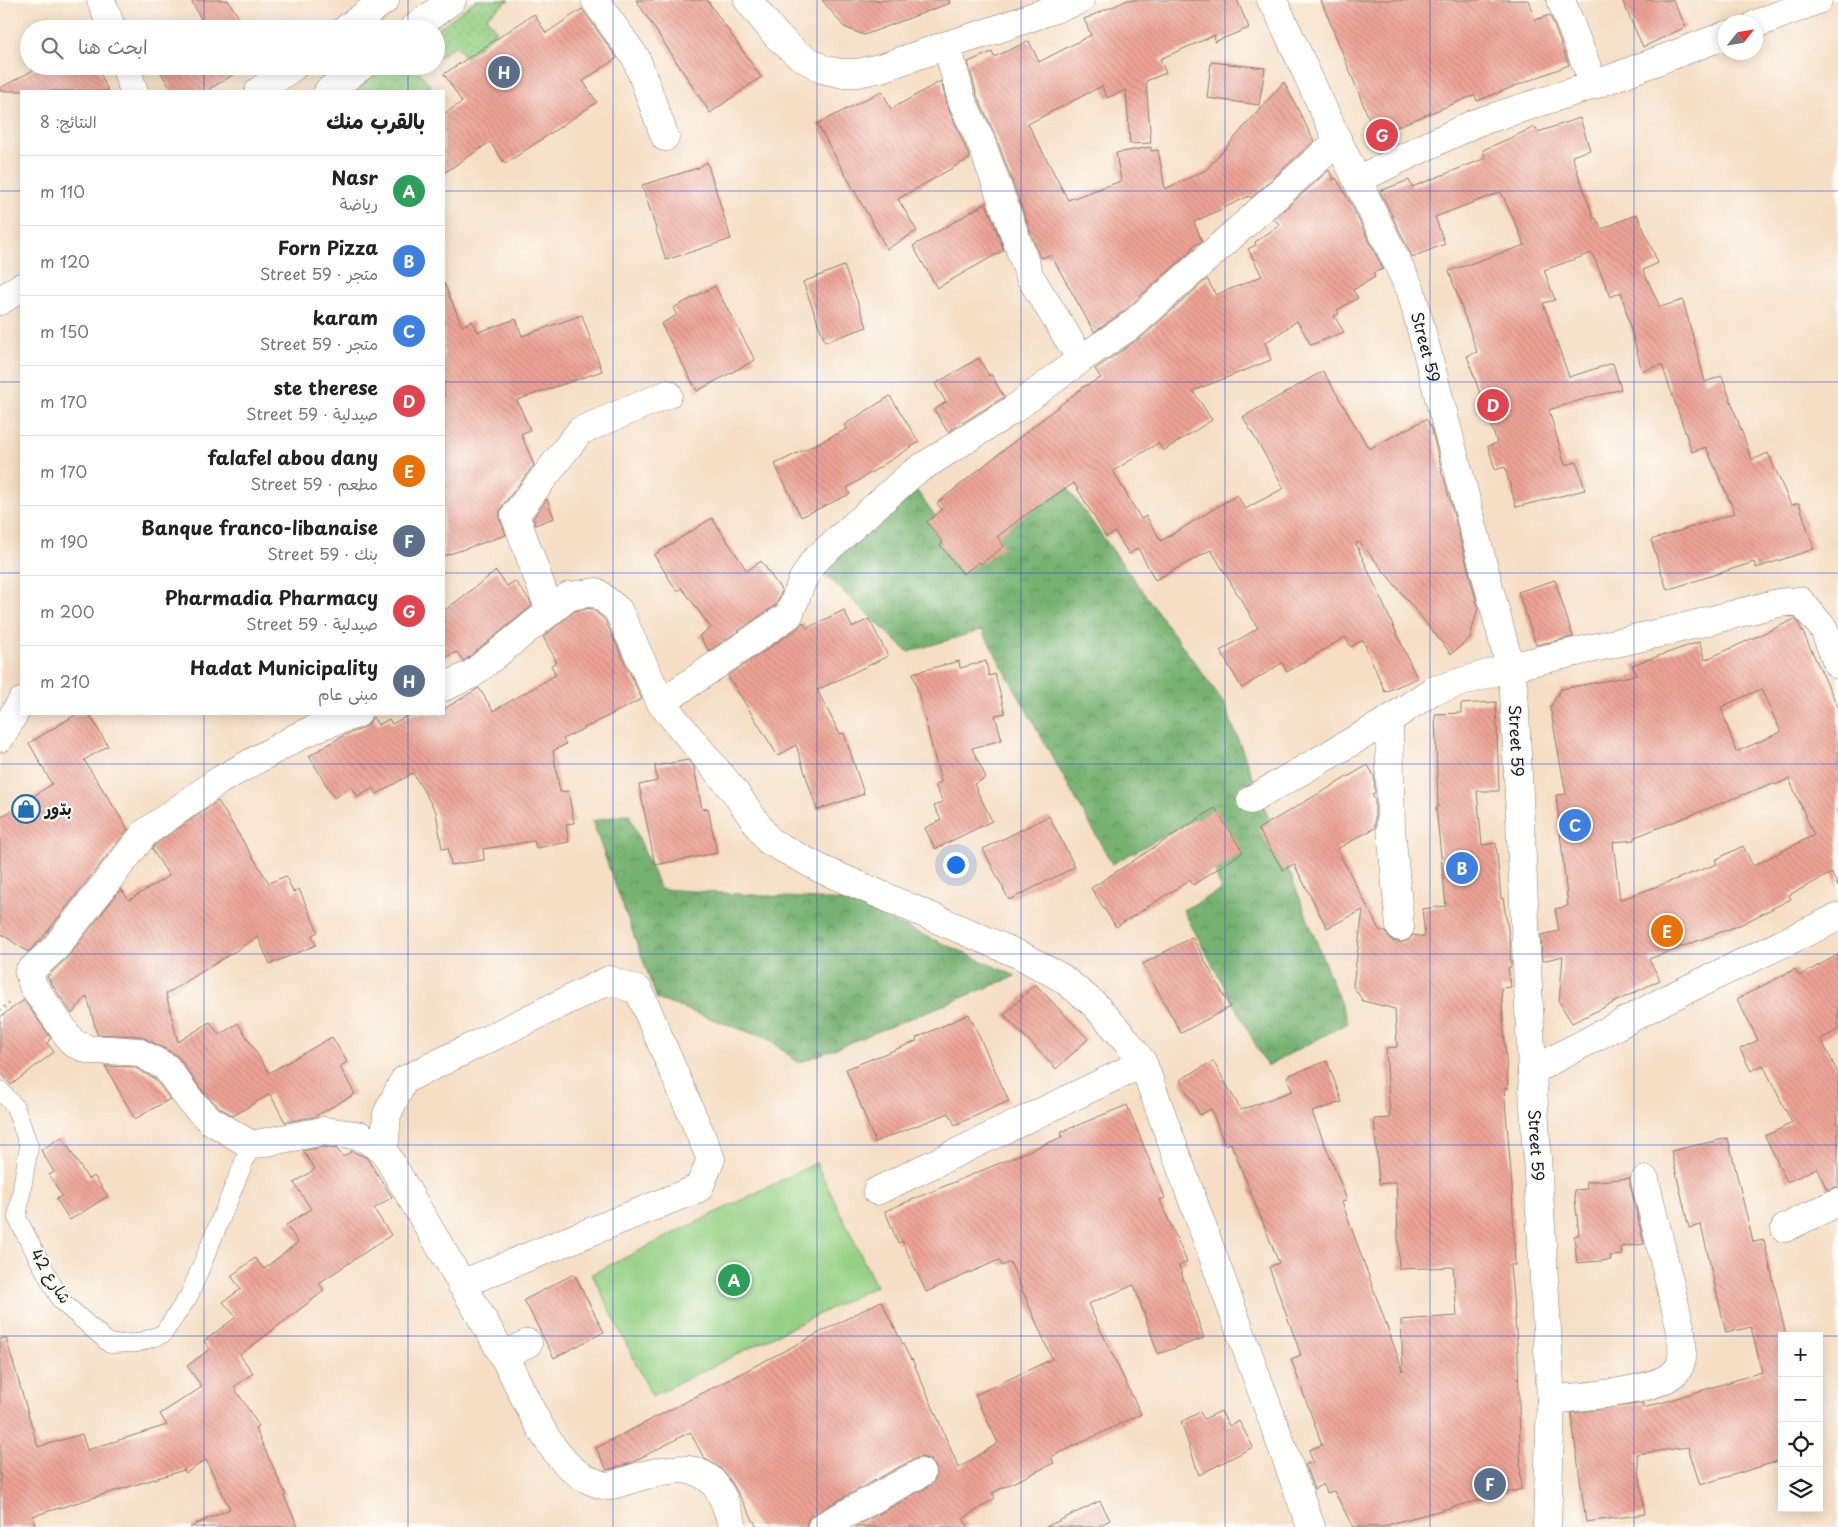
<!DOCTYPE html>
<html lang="ar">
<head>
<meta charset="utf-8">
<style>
	body { margin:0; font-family:"Playpen Sans","Playpen Sans Arabic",sans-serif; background:#f6f6f6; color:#222; direction:rtl }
	.controls { position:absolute; right:15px; bottom:15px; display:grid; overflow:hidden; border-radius:0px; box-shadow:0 2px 12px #0003 }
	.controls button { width:45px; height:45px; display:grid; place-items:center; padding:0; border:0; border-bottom:1px solid #e0e0e0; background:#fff; color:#222; font:25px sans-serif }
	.compass { position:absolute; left:1718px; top:15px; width:45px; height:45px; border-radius:50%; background:#fff; box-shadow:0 2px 12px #0003; rotate:59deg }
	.you { position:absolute; left:955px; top:864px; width:18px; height:18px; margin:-12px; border:4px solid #fff; border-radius:50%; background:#1a73e8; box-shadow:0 0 0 8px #1a73e833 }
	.badge { display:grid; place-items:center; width:32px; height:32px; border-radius:50%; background:#db2777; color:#fff; font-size:16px; font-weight:700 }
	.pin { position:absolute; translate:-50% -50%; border:2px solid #fff; box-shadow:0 1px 5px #0006 }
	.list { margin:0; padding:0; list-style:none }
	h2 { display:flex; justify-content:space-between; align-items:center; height:65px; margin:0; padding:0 20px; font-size:21px }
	h2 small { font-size:16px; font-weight:400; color:#767676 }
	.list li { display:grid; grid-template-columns:32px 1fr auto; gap:15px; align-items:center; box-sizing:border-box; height:70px; padding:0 20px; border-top:1px solid #e0e0e0 }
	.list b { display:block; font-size:19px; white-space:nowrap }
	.list p { margin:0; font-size:16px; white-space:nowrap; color:#767676 }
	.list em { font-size:16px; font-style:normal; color:#767676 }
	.icon { flex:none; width:28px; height:28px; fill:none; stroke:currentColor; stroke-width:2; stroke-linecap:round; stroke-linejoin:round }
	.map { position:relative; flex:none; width:1838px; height:1527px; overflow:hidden; direction:ltr }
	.search { position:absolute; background:#fff; box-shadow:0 2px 12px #0003; left:20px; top:20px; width:425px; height:55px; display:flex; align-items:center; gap:12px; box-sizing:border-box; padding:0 18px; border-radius:28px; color:#767676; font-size:19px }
	.panel { position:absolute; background:#fff; box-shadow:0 2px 12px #0003; left:20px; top:90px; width:425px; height:625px; border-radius:0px; direction:rtl }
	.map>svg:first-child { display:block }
	.green { fill:url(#green-dots); stroke:#587650 }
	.forest { fill:url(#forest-crowns); stroke:#4a6747 }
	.pitch { fill:#95d084; stroke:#587650 }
	.building { fill:url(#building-back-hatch); fill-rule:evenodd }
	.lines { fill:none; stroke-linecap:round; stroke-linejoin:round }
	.lane-casing { stroke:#887d70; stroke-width:19 }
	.street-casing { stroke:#887d70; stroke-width:29 }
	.secondary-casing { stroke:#887d70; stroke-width:29 }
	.highway-casing { stroke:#887d70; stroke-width:29 }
	.path { stroke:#887d70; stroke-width:3; stroke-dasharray:1 4; stroke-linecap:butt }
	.lane { stroke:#fff; stroke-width:18 }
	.street { stroke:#fff; stroke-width:28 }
	.secondary { stroke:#fff; stroke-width:28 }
	.highway { stroke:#fff; stroke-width:28 }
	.grid { fill:none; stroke:#1d4ed8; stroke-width:1; stroke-opacity:0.55 }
	.labels { text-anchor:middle; stroke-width:4.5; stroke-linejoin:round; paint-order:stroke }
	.street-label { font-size:16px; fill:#1c1c1c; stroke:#fdfcf7 }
	.poi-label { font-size:16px; font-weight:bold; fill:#1c1c1c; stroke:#fdfcf7; text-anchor:start }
</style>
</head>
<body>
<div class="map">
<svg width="1838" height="1527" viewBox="0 0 1838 1527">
	<defs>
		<pattern id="green-dots" width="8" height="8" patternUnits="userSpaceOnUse" patternTransform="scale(1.25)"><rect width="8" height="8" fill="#95d084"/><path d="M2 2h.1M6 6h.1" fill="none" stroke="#80b271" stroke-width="1.8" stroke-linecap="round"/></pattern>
		<pattern id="forest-crowns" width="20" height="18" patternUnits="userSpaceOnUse" patternTransform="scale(1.25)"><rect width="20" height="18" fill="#78b272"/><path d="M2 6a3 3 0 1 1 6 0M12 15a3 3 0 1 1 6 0" fill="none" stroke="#62905d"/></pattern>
		<pattern id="building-back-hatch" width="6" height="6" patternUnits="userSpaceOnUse" patternTransform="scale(1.25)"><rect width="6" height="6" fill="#eda395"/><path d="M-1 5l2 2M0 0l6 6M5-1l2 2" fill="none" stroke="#cb8c80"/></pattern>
	</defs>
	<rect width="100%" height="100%" fill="#fdfcf7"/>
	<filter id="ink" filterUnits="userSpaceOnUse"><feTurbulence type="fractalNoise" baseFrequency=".02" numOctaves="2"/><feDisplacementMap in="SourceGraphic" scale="10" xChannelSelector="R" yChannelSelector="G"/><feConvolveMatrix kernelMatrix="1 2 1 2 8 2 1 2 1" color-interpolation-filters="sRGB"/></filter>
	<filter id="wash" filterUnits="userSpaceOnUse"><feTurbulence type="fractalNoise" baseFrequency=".0096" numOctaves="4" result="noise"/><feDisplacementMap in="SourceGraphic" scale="20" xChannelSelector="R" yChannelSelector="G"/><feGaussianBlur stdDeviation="1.12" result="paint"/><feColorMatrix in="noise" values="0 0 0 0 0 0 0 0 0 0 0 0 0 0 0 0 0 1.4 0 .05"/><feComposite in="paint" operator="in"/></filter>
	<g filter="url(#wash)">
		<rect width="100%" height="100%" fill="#f5dec4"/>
		<path class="green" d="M476,0h33l-23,17 11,14 -31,27 -10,-13 -20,14v-29z
			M388,66h38l-7,5 15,20h-80z"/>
		<path class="forest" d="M906,476l55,75 99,-73 164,225 124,320 -81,43 -84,-156 38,-20 -22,-73 -87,47 -130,-234 -74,22 -92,-86z
			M629,814l31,75 187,12 169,75 -217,87 -29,-23 -113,-41 -65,-178z"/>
		<path class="pitch" d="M816,1163l60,123 -224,110 -60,-122z"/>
		<g id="blocks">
			<path class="building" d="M191,0h37l18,29h-40z
				M636,0h71l54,77 -51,36z
				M822,0h127l1,3 -86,32 -20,-8z
				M1128,0h109l12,28 -35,14 1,-7 -55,24 6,14 -20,8 5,62 -21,1 -4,-54 -19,8 -5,-12 -74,38 40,76 53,-19 -5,-28 35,-6v4l7,-1 7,39 41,-19 78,-88 30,59 -63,57 -2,-2 -55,26 8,19 -11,7 1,2 -69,62 -29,20 -43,-77 -11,3 -44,-121 -19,-41 -9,-34 24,-10 2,5 35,-16 10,21 52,-27 -7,-16z
				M1321,0h207l7,20 15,-5 19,50 -92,36 -2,-6 -81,33 -2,-4 -18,7z
				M1622,0h51l13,27 -43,20z
				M582,9l35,49 -34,23 14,21 -92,62 -15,-22 -46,31v-59l18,-12 -18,-28 90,-60 12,19z
				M1211,62l54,6 -6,37 -52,-7z
				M41,66h56l11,25h-108v-3z
				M157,66h91l-42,25h-34z
				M941,81l7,26 22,51 -72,41 19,32 -30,18 -70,-125 65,-33 9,18z
				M1580,118l10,32 -18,6 22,63 2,-1 6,11 35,-15 21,49 -15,7 17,37 23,-7 22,82 17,-6 30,84 16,-7 23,52 8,-2 15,46 -58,19 -2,-6 -87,28 -16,-50 84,-27 -29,-66 -14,5 -30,-87 -20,6 -21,-79 -10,5 -19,-44 -48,17 11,30 -12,3 26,74 44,-14 8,26 -24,7v-1l-48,15 16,55 12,-3 8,28 -69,17 -11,-40 -10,3 -7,-24 9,-3 -30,-87 10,-4 -28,-81 76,-26 -24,-53 -66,25 10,27 -33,13 -32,-66 29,-11 3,7 74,-29 -3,-8 52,-23 3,5z
				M707,162l24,77 -65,21 -24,-75 56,-17z
				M1329,170l4,10 3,-2 13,22 34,69 -10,4 2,4 -22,13 5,8 -21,12 2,4 -5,2 10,16 -33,13 -14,-24 -32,22 6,17 -78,31 19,29 -49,31 -5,-8 -45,28 28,48 5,-3 15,25 76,-46 8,14 39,-21 -41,-71 80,-46 46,78 57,-30 5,8 11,44 -1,1 3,6 34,129 -8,31 -19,16 -91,-112 -4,2 61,134 -32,14 -22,-52 -12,7 -6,-10 -58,35 -5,-9 -40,25 -22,-37 38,-23 -47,-78 -56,30 -17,-32 -9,6 -14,-22 -9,5 -32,-54 -53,35 -24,19 7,9 -23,18 -2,-2 -16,12 -23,-29 3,-2 -16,-21 15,-12 -5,-7 146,-116 18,-9 -6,-9 48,-33 64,-57 9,16 46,-19 -14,-27 8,-4 -1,-3 25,-17 -6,-6z
				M986,203l18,47 -67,38 -24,-42z
				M844,266l23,61 -42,15 -22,-60z
				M444,283l18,43 10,-5 6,11 38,-13 6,17 60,-21 20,56 -85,29 13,30 -9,4 13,31 -31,40 -3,7v8l6,15 -62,21z
				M715,286l40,74 -58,31 -36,-67 16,-9 -4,-7z
				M979,358l10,18 2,-2 13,23 -56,35 -14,-22 12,-8 -11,-18z
				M890,396l29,46 -72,46 3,6 -49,23 -26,-53 72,-35 -3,-4z
				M547,499l7,19 -19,7 -2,-7z
				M712,518l35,53 14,-10 21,30 -6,14 -67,46 -10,-15 12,-8 -29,-40 -5,3 -23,-36z
				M496,571l11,15 8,-5 15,20 2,5 -68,55 -7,-9 -13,6v-47z
				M1555,580l18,57 -37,8 -18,-53z
				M591,608l14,12 37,79 -79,40 3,5 -13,7 7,41 8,-1 6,32 -8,1 3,18 -33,6 -2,-7 -51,8 1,11 -33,5 -3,-17 -6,1 -6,-37 -23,-39 -36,21 -4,-6 -15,9 -6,-10 -18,11 -25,-42 35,-21 18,-6 6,-4 5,-8 5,8 11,-6 3,5 19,-10h33v-5l35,-21 14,23 63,-36 -5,-10 6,-3 -14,-25 32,-26z
				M844,610l8,17 17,-8 19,37 -71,34 23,44 4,-1 20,61 -47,16 -21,-65 -18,11 -50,-80 70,-48 5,-6 4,6z
				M1795,619l4,5 39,83v180l-6,-14 -43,22 2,4 -51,26 -91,34 11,21 -88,43 -13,-21 4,-46 -21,5 -1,-26 18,-4 -4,-22 13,-3 -12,-111 10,-1 -16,-87 11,-18 75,-14 -4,-10 67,-23 6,18zM1761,689l20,43 -45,20 -15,-45zM1789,779l25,56 -61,31 -10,-20 -28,14 2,4 -97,36 -7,-58 22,-2v-3l138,-54 2,2z
				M959,661l1,7 26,-7 3,15 6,-2 10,39 -10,2 7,25 -30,8 14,30 -12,6 18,37 -57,28 -10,-21 16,-8 -7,-14 9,-4 -8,-17 6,-3 -28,-109z
				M1496,702l3,89h-22l5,54 14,-2 5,56 2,-1 7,45 1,24 -3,1 3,19 -10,1 7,100h-4l8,98 3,79h-5l8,89 3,135 -128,34 -9,4h-31l-19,-36 -7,2 -4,-9 -9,5 -9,-24 8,-3 -4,-12 13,-5 -31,-86 10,-4 -32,-88 10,-4 -48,-120 -6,2 -14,-36 -11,6 -20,-35 33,-19 28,49 51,-19 -5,-15 40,-15 15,41 -30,10 35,88 -5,2 61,169 -2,-51 56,-4 -4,-49 -54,2 -3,-87 -17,2 -5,-65 16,-1 -4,-70 11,-1 -2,-38 -32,-8 -10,-15 10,-76 -36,18 -33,-64 -11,6 -25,-41 110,-64 6,11 1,17 -3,1 3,6v28l-38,21 43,82 6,1 2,4 5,5 8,2 8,-3 4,-5 12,2 -3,-28 24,-3 -10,-99h2l-3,-93 26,-1v-9z
				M77,714h12l19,32 -24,14 44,69 -85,108 -15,15 -28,-19v-115l52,-34 -23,-41z
				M688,760l6,7 8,42 6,-1 9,45 -62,12 -16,-80 18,-4 -2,-15z
				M218,801l51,82 17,-7 7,16 6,-3 19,43 -6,3 4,10 -46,19 -12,-27 -92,57 12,48 32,-20 9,13 19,-12 31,50 63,-36 15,25 -7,5 15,27 -41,23 -29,5 -15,-28 -37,22 -13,-8 -16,-15 -25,-35 -6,-5 -33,-17 -43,-2 -10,-38 -15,18 -25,-37 20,-19 54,-69 8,11 40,-24 -17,-27 4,-5z
				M1215,808l28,44 -50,33 -3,-5 -74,47 -25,-39z
				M1049,816l26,51 -66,33 -26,-51z
				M1192,937l38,70 -49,26 -38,-69z
				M1838,955v75l-17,9 17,34v114l-11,3 -10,-22 -30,14 -22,-46 27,-13 -29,-58 -12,6 -11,-22 18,-9 -21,-41 58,-30 4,7z
				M1035,984l53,55 -32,30 -52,-54z
				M24,1000l27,38 -4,5 7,9 -43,33 -11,-14v-54z
				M969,1014l40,87 -54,24 -6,-12 -74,29 -29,-73 71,-28 -1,-3z
				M105,1066l29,1 21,12 15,20 -35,20z
				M1127,1105l38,93 -5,2 27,62 -8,4 25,72 -46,16 -24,-69 -46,19 53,110 -90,43 3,6 -62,30 3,5 -32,21 6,8h-114l73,-40 6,-5 3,-8 -2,-8 -5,-6 -8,-3 -8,2 -99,54 -7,6 -2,8h-49l-26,-46 -10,-12 -17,-11 -14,-26 -59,31 -24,7 -11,-22 285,-147 30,59 1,-1 47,109 39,-25 -23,-48 77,-36 -42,-97 -8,4 -3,-6 -73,32 -24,-51 -4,2 -13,-32 177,-74 -1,-5z
				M62,1137l26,42 6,-3 14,20 -38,24 -14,-21 6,-3 -13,-21 5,-3 -13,-22z
				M1728,1138l25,104 11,-2 22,96h-4v124l-82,25 -12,-38 -51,7 8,60 -59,8 -15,-109 73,-10v5l118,-36 -11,-45 -25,6 -25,-108 -12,3 -18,-77z
				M323,1147l14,2 6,8 9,-6 15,7 25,39 -18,12 17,26 -72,48 5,8 -84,64 13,18 -19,14 25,39 -4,2 31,67 -2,1 14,31h-108l40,-18 -24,-49 -20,13 -2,-3 -151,46 2,11h-35v-188l6,-1 32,109 44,-13 5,16 80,-25 -7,-11 42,-27 -15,-21 23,-17 -6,-8 32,-24 -13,-15 18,-13 -10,-13 24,-18 9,11 34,-27 -12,-17 25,-16 -17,-26 21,-14 -12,-18z
				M1630,1178v6l14,60 -23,3 1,8 -12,1 1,4 -34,3 -3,-27 5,-1 -5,-45 13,-1 -1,-7z
				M574,1274l30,58 -50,26 -30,-58z
				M1221,1411l8,15 10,-5 14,26 -54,28 -18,-53 19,-10 4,7z
				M1100,1501l10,19 -13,7h-51z"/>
		</g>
	</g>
	<g filter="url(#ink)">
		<use href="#blocks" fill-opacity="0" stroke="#887d70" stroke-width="1"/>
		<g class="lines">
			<defs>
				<path id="lane" d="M0,1090l15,17 14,39 -12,72 44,83 49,43 27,-1 26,-9 26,-38 62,-151"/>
				<path id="street" d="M101,0l11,29
					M595,0l41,58 29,79
					M748,0l28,35 20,18 26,16 18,4h18l26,-6 63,-22 45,-14 88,-31
					M1561,0l33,85
					M1756,24l62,-24
					M947,45l15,56 19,41 49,135 51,82
					M125,66l9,25
					M1357,180l118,-57 119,-38 132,-50
					M550,611l-35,-96 65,-84 88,-37
					M444,687l28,-13 97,-78 27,-4 22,18 43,93 73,88 35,50 52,28 201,87 40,22 32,26 32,36 17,23 168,464
					M661,703l128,-88 14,-36 11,-18 99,-88 101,-64 67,-50 52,-35 205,-183
					M357,714l-34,11 -22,10 -81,45 -75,53 -90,115 -26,24 4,14 40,57 17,7h20l28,2 28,15 26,36 18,17 41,25 72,-14 38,5 23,15c39,68 80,135 119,204 18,32 36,79 60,105 11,13 29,24 46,26 33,-9 88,-35 110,5 7,11 10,24 14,36
					M1389,720l2,109 9,98
					M0,738l21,-36
					M1251,800l138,-80 43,-29 78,-24 163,-37 105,-27 22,-2 24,28 14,36
					M1532,1071l137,-73 169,-81
					M384,1151l3,-37 17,-34 205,-100 30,11 72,168 -12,29 -238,96
					M877,1191l266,-128
					M1785,1228l53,-26
					M503,1356l25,-13
					M1551,1400c29,-4 110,-7 127,-31 7,-10 4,-26 3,-38l-36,-151
					M822,1527l99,-54"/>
				<g id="secondary">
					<path id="s1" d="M1271,0l6,9 61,132 73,150 99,376 4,24 18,380 19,329 -4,127"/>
				</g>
				<path id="highway" d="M346,29l39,-29
					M413,29l39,-29
					M259,91l35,-25
					M328,91l34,-25
					M0,301l21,-14"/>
			</defs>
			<use href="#lane" class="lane-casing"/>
			<use href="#street" class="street-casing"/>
			<use href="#secondary" class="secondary-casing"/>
			<use href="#highway" class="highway-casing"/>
			<path class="path" d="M0,1010l10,-7"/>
			<use href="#lane" class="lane"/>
			<use href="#street" class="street"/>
			<use href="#secondary" class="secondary"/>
			<use href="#highway" class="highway"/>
		</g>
	</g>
	<path class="grid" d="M204,0v29M408,0v29M613,0v1527M817,0v1527M1021,0v1527M1225,0v1527M1430,0v1527M1634,0v1527M204,66v25M408,66v25M0,191h21M444,191h1394M0,382h21M444,382h1394M0,573h21M444,573h1394M204,714v813M408,714v813M0,764h1838M0,954h1838M0,1145h1838M0,1336h1782M1819,1336h19"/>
	<defs>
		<symbol id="shop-ring" viewBox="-11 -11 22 22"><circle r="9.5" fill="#fdfcf7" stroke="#1f6fb2" stroke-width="1.5"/><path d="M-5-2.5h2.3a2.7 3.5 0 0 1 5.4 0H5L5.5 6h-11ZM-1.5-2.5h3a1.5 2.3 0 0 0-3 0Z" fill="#1f6fb2"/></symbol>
	</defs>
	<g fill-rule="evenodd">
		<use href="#shop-ring" x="10" y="793" width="32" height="32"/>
	</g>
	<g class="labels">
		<g class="street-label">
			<text dy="6" stroke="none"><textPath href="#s1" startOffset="381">Street 59</textPath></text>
			<text dy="6" stroke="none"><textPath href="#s1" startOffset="786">Street 59</textPath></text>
			<text dy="6" stroke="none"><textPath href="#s1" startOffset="1191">Street 59</textPath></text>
			<text transform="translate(51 1276) rotate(58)" y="6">شارع 42</text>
		</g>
		<g class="poi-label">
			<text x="45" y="815">بدّور</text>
		</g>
	</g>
</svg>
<div class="controls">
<button>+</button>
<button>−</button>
<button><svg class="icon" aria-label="locate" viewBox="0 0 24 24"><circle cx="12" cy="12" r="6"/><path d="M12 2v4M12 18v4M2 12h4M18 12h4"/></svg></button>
<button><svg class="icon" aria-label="layers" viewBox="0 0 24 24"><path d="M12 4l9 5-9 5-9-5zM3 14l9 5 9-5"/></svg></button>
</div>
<svg class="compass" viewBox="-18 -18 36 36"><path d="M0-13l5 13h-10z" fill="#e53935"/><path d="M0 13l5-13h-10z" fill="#767676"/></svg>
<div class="you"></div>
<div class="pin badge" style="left:734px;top:1280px;background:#2e9e5b">A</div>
<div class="pin badge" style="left:1462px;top:868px;background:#3f7fe0">B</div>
<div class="pin badge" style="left:1575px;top:825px;background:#3f7fe0">C</div>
<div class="pin badge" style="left:1493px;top:405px;background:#e0444e">D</div>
<div class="pin badge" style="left:1667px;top:931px;background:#e8710a">E</div>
<div class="pin badge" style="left:1490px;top:1484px;background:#5c6f8a">F</div>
<div class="pin badge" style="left:1382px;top:135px;background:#e0444e">G</div>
<div class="pin badge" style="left:504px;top:72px;background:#5c6f8a">H</div>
<div class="search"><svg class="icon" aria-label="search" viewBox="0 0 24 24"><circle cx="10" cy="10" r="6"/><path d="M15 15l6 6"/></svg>ابحث هنا</div>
<section class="panel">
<h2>بالقرب منك<small>النتائج: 8</small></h2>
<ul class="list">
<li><span class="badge" style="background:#2e9e5b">A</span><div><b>Nasr</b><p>رياضة</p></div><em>110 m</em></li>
<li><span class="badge" style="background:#3f7fe0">B</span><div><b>Forn Pizza</b><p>متجر · Street 59</p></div><em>120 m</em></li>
<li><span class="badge" style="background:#3f7fe0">C</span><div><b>karam</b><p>متجر · Street 59</p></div><em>150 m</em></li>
<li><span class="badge" style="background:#e0444e">D</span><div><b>ste therese</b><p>صيدلية · Street 59</p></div><em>170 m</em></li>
<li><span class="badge" style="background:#e8710a">E</span><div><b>falafel abou dany</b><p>مطعم · Street 59</p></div><em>170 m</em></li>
<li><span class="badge" style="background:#5c6f8a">F</span><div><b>Banque franco-libanaise</b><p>بنك · Street 59</p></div><em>190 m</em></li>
<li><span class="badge" style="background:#e0444e">G</span><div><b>Pharmadia Pharmacy</b><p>صيدلية · Street 59</p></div><em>200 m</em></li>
<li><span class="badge" style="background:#5c6f8a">H</span><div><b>Hadat Municipality</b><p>مبنى عام</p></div><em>210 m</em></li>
</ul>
</section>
</div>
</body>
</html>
